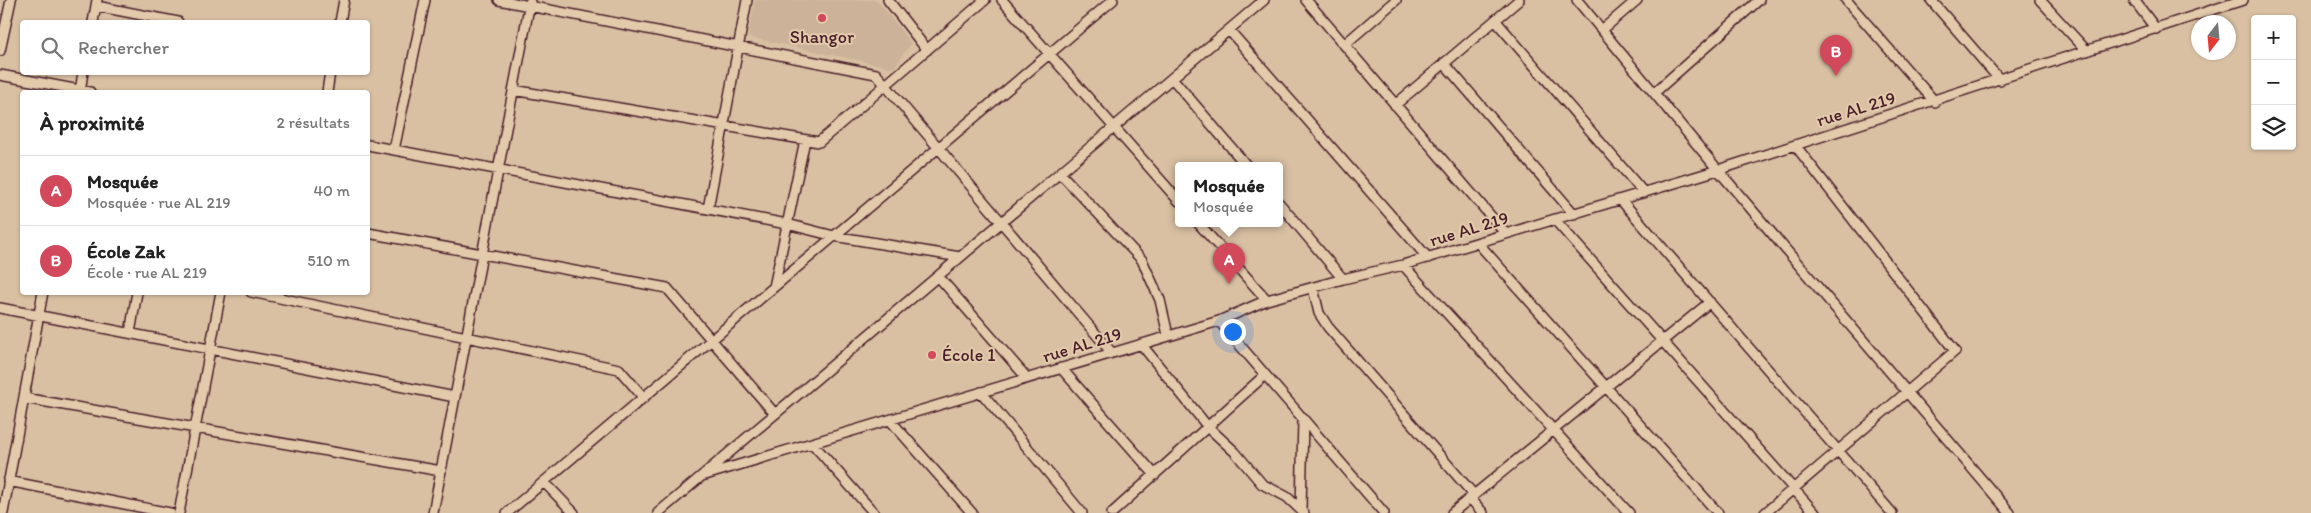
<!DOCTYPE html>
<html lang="fr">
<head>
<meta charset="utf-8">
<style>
	body { margin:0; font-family:Itim,sans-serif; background:#f6f6f6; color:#222 }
	.controls { position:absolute; right:15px; top:15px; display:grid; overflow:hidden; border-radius:5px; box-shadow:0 1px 4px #0004 }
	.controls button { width:45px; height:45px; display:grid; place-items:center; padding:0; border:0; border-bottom:1px solid #e0e0e0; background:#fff; color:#222; font:25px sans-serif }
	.compass { position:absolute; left:2191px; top:15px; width:45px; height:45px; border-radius:50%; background:#fff; box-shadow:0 1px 4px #0004; rotate:196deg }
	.you { position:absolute; left:1232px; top:331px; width:18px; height:18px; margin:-12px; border:4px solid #fff; border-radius:50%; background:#1a73e8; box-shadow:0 0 0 8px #1a73e833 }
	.badge { display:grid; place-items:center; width:32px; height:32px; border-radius:50%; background:#d1495b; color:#fff; font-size:16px; font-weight:700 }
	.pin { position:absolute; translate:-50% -41px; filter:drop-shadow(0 1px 2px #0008) }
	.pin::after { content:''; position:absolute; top:26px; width:18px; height:15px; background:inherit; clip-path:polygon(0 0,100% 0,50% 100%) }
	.popup { position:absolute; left:1175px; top:162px; width:108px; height:65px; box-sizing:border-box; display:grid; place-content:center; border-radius:5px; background:#fff; filter:drop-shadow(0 1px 4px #0005); font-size:16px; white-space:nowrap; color:#767676 }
	.popup b { font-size:19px; color:#222 }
	.popup::after { content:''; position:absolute; left:50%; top:100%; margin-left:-10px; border:10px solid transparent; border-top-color:#fff }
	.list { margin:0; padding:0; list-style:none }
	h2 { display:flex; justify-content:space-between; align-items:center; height:65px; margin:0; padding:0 20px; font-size:21px }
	h2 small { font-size:16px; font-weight:400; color:#767676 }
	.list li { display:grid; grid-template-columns:32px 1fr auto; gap:15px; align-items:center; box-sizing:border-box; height:70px; padding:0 20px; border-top:1px solid #e0e0e0 }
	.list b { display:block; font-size:19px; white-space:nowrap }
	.list p { margin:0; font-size:16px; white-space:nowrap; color:#767676 }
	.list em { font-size:16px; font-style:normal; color:#767676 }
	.icon { flex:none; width:28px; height:28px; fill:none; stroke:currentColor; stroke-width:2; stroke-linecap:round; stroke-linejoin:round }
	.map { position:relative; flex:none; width:2311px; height:513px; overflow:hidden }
	.search { position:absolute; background:#fff; box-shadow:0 1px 4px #0004; left:20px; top:20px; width:350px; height:55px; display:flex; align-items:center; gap:12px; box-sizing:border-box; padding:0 18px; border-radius:5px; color:#767676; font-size:19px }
	.panel { position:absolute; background:#fff; box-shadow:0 1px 4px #0004; left:20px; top:90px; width:350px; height:205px; border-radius:5px }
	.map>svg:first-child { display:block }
	.built { fill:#ccb298 }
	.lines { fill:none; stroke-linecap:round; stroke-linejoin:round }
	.minor-casing { stroke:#4a1f2b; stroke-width:12 }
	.minor { stroke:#e2caab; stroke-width:9 }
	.poi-dot { fill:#d1495b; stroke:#e2caab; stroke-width:2 }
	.labels { text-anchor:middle; stroke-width:4; stroke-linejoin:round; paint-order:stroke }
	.poi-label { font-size:18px; fill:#4a1f2b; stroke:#e2caab }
	.street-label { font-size:18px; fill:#4a1f2b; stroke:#e2caab }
</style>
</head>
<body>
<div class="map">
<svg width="2311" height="513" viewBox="0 0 2311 513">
	<rect width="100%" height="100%" fill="#d9c0a3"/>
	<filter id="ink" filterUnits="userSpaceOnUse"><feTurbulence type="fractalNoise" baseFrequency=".02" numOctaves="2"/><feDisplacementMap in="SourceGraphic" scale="10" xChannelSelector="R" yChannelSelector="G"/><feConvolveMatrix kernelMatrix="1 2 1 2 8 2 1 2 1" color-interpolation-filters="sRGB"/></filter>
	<g filter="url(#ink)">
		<path class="built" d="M755,0h122l34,43 -17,25 -146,-31z"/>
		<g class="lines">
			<defs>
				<path id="minor" d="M499,0l377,74 236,279
					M888,0l39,50
					M1002,0l177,201
					M1306,0l200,234
					M1577,0l141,170 292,343
					M1846,0l89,102
					M1931,0l69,80
					M2040,0l47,51
					M2134,0l22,29
					M96,6l82,16
					M1495,20l149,173
					M93,22l4,-22
					M340,22l4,-22
					M1229,30l199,228
					M1602,30l35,-30
					M1345,44l51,-44
					M0,51l11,-51
					M1444,63l130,151
					M0,75l90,17
					M1172,78l74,87
					M513,90l306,52 166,-142
					M80,92l3,-20
					M327,92l3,-20
					M1654,93l105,-93
					M1395,105l124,-105
					M368,145l419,79 47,12 126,21
					M394,150l31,-150
					M1060,173l82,87 18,40 8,35
					M1621,200l271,313
					M1279,203l64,76
					M708,209l39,-209
					M1555,220l260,293
					M1198,223l69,77
					M368,233l299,55 108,126
					M1478,243l240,270
					M1403,265l226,248
					M938,276l89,102
					M774,287l31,-147
					M1313,288l6,25 9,14 146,168
					M251,292l368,77 25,29
					M0,308l455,89
					M1219,321l165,192
					M130,333l7,-41
					M1141,344l67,83 27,25 27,32 25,13 17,16
					M1061,368l94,107
					M981,392l101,121
					M24,398l417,73
					M890,420l82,93
					M812,443l62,70
					M702,476l517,-155 48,-21 76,-21 60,-14 315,-95 525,-170
					M8,481l162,32
					M544,482l30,31
					M1470,498l13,15
					M1301,510l2,-91
					M3,513l40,-221
					M179,513l42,-221
					M433,513l97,-511
					M507,513l606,-513
					M658,513l606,-513
					M1112,513l153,-138
					M1452,513l258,-211
					M1765,513l190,-162 -160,-206"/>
			</defs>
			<use href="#minor" class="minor-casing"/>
			<use href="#minor" class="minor"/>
		</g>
	</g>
	<g class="poi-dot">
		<circle cx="822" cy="18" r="5"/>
		<circle cx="932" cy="355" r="5"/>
	</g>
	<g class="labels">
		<g class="poi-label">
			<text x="822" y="43">Shangor</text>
			<text x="942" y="361" text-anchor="start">École 1</text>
		</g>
		<g class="street-label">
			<text transform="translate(1856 109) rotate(-17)" y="6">rue AL 219</text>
			<text transform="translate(1469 229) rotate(-17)" y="6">rue AL 219</text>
			<text transform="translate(1082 345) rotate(-17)" y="6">rue AL 219</text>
		</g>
	</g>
</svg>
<div class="controls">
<button>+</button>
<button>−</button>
<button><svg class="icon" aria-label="layers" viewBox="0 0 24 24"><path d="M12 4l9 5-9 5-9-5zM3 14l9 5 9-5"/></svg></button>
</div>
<svg class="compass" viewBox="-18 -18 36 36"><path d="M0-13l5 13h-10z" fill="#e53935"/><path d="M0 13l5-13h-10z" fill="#767676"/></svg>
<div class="you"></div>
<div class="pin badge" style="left:1229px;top:284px">A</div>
<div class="popup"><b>Mosquée</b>Mosquée</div>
<div class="pin badge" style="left:1836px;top:76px">B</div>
<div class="search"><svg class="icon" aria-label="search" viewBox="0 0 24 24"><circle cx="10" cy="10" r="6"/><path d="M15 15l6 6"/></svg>Rechercher</div>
<section class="panel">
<h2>À proximité<small>2 résultats</small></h2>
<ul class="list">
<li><span class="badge">A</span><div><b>Mosquée</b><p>Mosquée · rue AL 219</p></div><em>40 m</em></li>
<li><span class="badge">B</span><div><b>École Zak</b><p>École · rue AL 219</p></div><em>510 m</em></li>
</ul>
</section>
</div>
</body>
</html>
